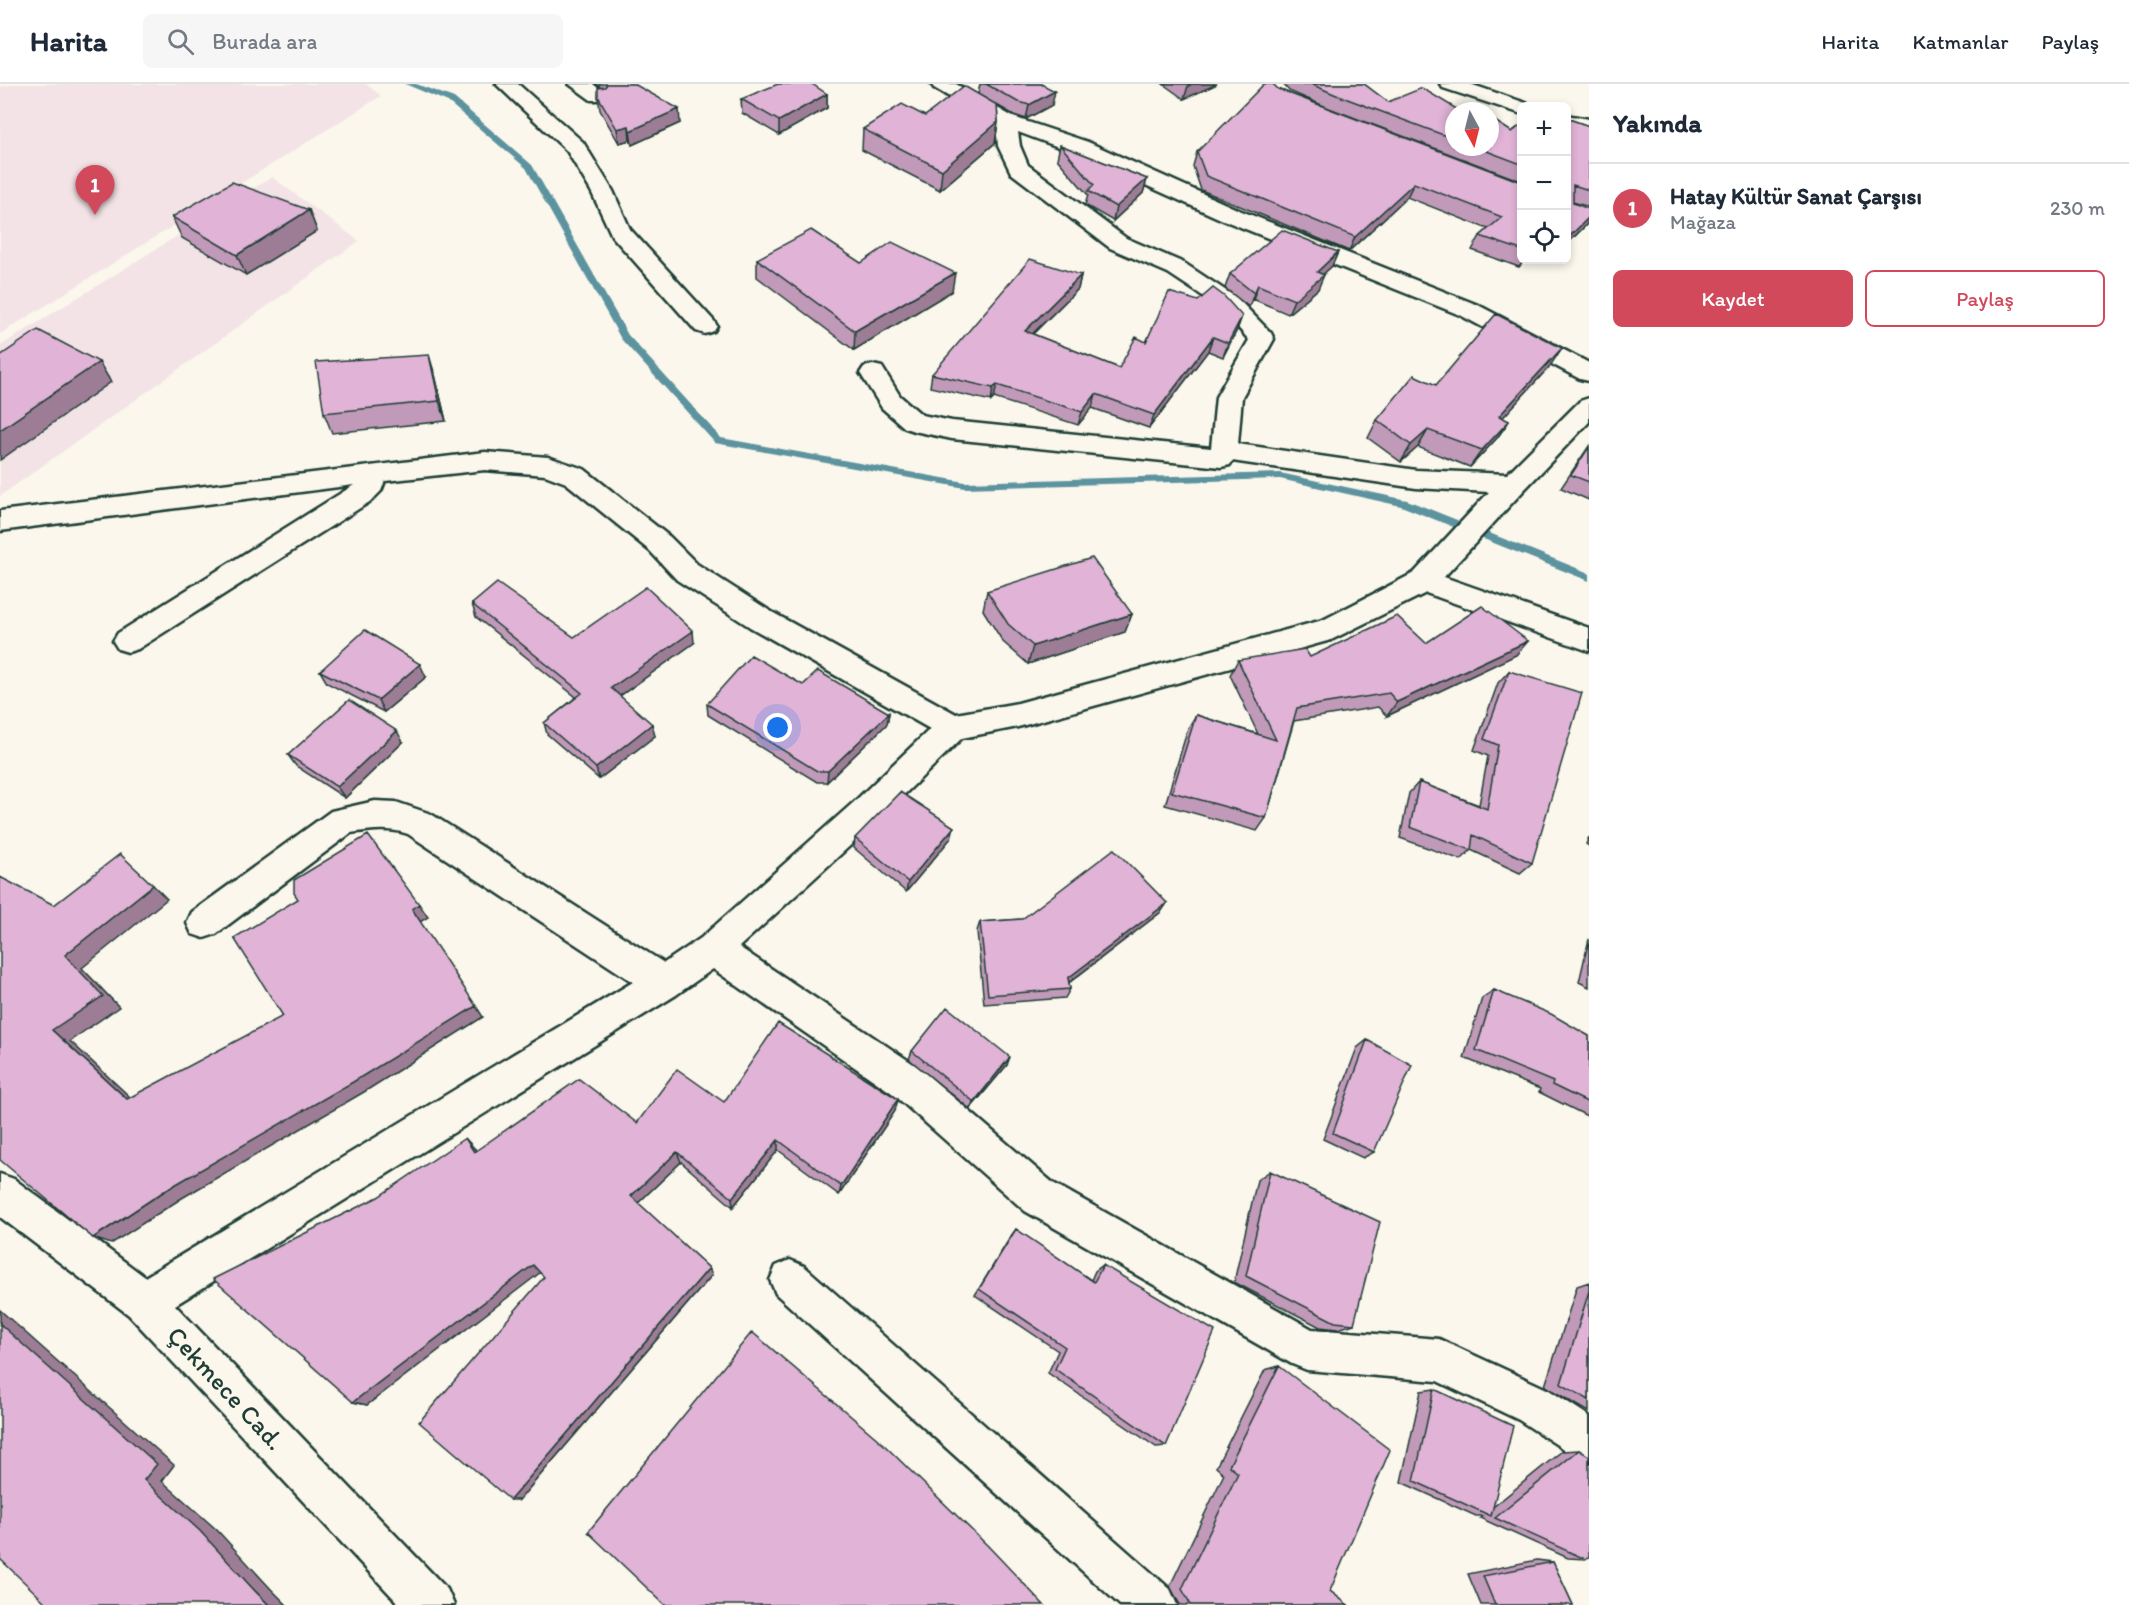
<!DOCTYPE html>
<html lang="tr">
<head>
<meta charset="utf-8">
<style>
	body { margin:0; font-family:Itim,sans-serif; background:#f6f6f7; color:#1f2937 }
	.controls { position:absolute; right:18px; top:18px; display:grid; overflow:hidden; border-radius:9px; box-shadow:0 3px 9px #0003 }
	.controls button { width:54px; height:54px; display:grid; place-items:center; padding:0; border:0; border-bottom:2px solid #e0e1e3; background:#fff; color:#1f2937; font:30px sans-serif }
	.compass { position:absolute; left:1445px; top:18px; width:54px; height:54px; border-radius:50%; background:#fff; box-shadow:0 3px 9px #0003; rotate:173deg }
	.you { position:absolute; left:778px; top:644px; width:21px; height:21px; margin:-15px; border:4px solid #fff; border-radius:50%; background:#1a73e8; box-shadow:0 0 0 9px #1a73e833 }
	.badge { display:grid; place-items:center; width:39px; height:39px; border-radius:50%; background:#d1495b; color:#fff; font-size:20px; font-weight:700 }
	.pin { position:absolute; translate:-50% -50px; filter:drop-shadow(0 2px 3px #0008) }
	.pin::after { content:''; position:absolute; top:32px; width:21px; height:18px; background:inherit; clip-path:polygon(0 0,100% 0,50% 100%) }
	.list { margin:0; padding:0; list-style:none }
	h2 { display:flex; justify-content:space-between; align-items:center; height:78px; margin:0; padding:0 24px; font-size:26px }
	h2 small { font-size:20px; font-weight:400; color:#747a83 }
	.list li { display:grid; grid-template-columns:39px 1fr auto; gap:18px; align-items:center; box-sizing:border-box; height:90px; padding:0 24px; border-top:2px solid #e0e1e3 }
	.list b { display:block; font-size:22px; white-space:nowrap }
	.list p { margin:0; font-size:20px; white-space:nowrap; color:#747a83 }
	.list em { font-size:20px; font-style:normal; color:#747a83 }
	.actions { display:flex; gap:12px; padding:18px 24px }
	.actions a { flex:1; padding:14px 0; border:2px solid #d1495b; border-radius:9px; text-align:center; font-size:21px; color:#d1495b }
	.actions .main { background:#d1495b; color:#fff }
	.icon { flex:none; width:33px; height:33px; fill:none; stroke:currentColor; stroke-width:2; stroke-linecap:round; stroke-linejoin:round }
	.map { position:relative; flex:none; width:1589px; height:1521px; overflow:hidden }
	header { display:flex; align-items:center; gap:36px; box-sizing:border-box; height:84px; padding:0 30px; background:#fff; border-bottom:2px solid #e0e1e3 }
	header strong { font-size:28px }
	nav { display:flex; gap:33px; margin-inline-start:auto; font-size:21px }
	.search { width:420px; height:54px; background:#f6f6f7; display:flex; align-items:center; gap:15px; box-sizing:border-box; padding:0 21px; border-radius:9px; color:#747a83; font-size:22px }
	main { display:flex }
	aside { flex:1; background:#fff }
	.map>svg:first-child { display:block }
	.built { fill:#f3e3e6 }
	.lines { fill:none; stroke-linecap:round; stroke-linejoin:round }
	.stream { fill:#5c939f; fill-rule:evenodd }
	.minor-casing { stroke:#1f3d34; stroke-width:5 }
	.minor { fill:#fbf7ec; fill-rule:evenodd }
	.wall { fill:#c19ab9; stroke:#1f3d34; stroke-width:1.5 }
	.shaded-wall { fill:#9d7d96; stroke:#1f3d34; stroke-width:1.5 }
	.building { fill:#e0b3d7; stroke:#1f3d34; stroke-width:1.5 }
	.labels { text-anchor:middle; stroke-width:5; stroke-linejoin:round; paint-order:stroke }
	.near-street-label { font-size:26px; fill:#1f3d34; stroke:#fbf7ec }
</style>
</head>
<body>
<header>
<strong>Harita</strong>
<div class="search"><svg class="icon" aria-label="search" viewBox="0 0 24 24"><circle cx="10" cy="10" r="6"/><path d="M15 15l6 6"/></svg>Burada ara</div>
<nav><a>Harita</a><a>Katmanlar</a><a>Paylaş</a></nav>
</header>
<main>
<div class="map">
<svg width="1589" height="1521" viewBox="0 0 1589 1521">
	<rect width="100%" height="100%" fill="#fbf7ec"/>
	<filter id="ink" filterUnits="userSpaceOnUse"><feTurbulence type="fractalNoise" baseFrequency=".0167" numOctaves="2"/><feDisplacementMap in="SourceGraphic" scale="12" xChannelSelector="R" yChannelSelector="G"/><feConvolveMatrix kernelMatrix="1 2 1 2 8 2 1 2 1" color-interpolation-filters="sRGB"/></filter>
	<g filter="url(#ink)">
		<path class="built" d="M15,0h351l15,12 -381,238v-247z
			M272,93l87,64 -359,255v-150z"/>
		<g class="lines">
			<path class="stream" d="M405,0h11l38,14 78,67 96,170 93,103 244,44 315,-9 127,27 182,73v8l-188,-75 -121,-27 -315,9 -250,-45 -94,-104 -95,-171 -78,-66z"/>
			<defs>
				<path id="minor" d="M496,0h22l65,58 30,49 17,38 84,92 3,5 -3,5 -9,3 -9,-3 -84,-95 -21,-45 -24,-40z
					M569,0h24l15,12 -3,4h-14z
					M931,0h25l57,33 75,25 151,68 239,95 111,58v18l-9,-2 -120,-64 -237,-95 -151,-68 -54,-20 2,14 8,19 98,73 58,25 53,35 34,35 3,6 -32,58 -4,47 178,26 91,4 73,-73 9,-3v24l-66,69 -79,86 145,51v23l-163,-58 -95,47 -313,87 -56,11 -86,84 -137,125 179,120 135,116 259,146 127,10 110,51 40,26v46l-15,-6 -55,-36 -82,-39 -130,-11 -15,-6 -267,-153 -133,-118 -179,-124 -37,26 -501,310 272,284 7,16h-54l-271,-290 -129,-98v-43l14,5 131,98 488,-295 -225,-148c-20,-7 -37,-4 -57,-1l-135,101 -12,4 -12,-4 -5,-11 5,-11 139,-101 44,-10 21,1 35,12 233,149 37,-25 153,-136 76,-73 -180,-102 -73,-47 -27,-29 -84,-68 -21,-8 -60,-5 -100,11 -4,10 -10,10 -233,148 -10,3 -10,-3 -5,-8 5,-8 236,-148 -354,46v-20l485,-59 63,5 36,12 86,68 27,27 73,47 186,103 62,-11 305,-83 91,-47 75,-81 -73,-4 -184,-27 -2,4 -9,2 -269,-28 -38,-8 -9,-3 -23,-20 -22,-35 4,-6 9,-2 9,2 18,29 22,19 30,6 259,27 5,-51 33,-57 -28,-32 -53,-35 -58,-25 -99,-75 -13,-27 -2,-22 -62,-36z
					M1440,0h30l59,20 2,2h-9v8l-79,-26z
					M1566,31l23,4v12l-23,-4z
					M790,1176l14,6 366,323 7,16h-57l-344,-311 -6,-14 6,-14z"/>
			</defs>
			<use href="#minor" class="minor-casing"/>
			<use href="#minor" class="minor"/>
		</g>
		<path class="wall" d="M599,0h35l46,39 -48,22 -2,-5 -11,3 -19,-33 -2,-14 3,-8 -2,-2z
			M980,0h61l11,21 -26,14 -12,-4 -17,-10 1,17 -3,21 -55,47 -78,-40 1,-21 62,-13 53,-22z
			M1163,0h54l-33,15z
			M1283,0h81l24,18 66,9v36h36l31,-22v56l-192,-73 -40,-17z
			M1278,5l243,93v78h4l-6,7 -47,-17 8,-14 8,-7 -81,-32 -58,54 -148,-61 -8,-24 4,-14z
			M827,10v14l-48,27 -37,-22 -1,-14z
			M1566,34l23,8v81l-16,-5 13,23 -20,20z
			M1060,61l87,34 -4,14 -30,28 -28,-16 3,-10 -31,-36z
			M309,126l8,21 -71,44 -64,-37 -10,-21z
			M1338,168l-6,14 -9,8 -5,15 -30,25 -35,-15 -4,8 -24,-19 5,-14z
			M757,175l104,4 91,28 -98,59 -97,-73z
			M1081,191l-3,14 -45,45 86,34 27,-26 96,-26 -5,14 -14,27 -15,-6 -59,77 -57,-20 -14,17 -84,-27 -3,3 -61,-14 2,-13z
			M1550,282l-48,52 7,3 -12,17 -27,29 -52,-20 -17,15 -33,-24 9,-18 59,-35z
			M435,291l11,46 -114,12 -8,-20z
			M1589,362v54l-28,-12z
			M987,507l145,23 -7,18 -97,32 -25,-22 -20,-32z
			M472,520l102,33 120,6 -74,53 35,40 -56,43 -52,-45 -3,-11 32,-26 -100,-80z
			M1528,557l-12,14 -129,61 -9,-9 -84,14 -28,97 -9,13 -92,-26 23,-77 8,-13 62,19 -28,-59 8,-15 72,-3 116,-14z
			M320,587l106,6 -42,35 -57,-29z
			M1509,587l23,192 -12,10 -49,-23 -10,10 -61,-22 9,-45 10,-11 60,23 9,-49 -14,-6 24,-67z
			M803,601l86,28 -2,11 -60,58h-10l-109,-67 -1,-11z
			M403,658l-58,56 -49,-32 -8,-11z
			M1589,753v9l-3,-2z
			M855,754h96l-45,54 -52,-44z
			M1167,819l-6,9 -92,71 1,6 -5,9 -81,6 -7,-73 3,-9 42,-3z
			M1589,855v48l-10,-5z
			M1494,906l95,46v81l-50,-25 1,-3 -76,-31 18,-60z
			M1367,956l7,112 -11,6 -40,-19 34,-91z
			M912,967l95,14 -37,44 -61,-50z
			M724,1018l171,9 -56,84 -61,-45 -45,57 -52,-45 -43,41 71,65 3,7 -193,225 25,-223 -4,-5 -173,133 -14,-3 122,-253 1,2 161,-28z
			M1270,1087l84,153 -16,5 -18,-2 -86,-45 23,-102z
			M1016,1145l75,51 4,-9 8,-6 63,181 -10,1 -108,-74 10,-22 -83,-56 36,-59z
			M1589,1198v130l-44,-26 32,-100z
			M1279,1282l51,225 18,14h-167l-2,-2 -9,-17 54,-112 -8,-7 49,-97z
			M1434,1305l59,118 69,-56 17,-1 6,109 -17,-1 -88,-40 2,-2h-6l-75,-34 20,-91z
			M1537,1476l16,2 20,43h-92l-13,-31z"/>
		<path class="shaded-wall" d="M1192,0h25l-33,15 4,-13z
			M1055,7l-3,14 -26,14 3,-14z
			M827,10v14l-48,27v-14z
			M679,25l1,14 -48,22 -2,-14z
			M998,38l-3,21 -55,47 2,-20z
			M629,42l1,14 -11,3 -2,-14z
			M1147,95l-4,14 -30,28 3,-14z
			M1414,99l-7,14 -58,54 6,-14z
			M309,126l8,21 -71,44 -9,-20z
			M1589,133v3l-3,5 -20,20v-5z
			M1338,168l-6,14 -14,13 6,-4 -6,14 -30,25 6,-14 23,-28z
			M955,189l-3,18 -98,59 1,-19z
			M1081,191l-3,14 -56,55 3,-13z
			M1258,201l-5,14 -4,8 5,-14z
			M1242,232l-5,14 -14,27 5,-14z
			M1213,253l-5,14 -59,77 5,-13z
			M1562,264l-12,18 -62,68 11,-18z
			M429,271l6,20 11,46 -7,-20z
			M99,278l12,20 -111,78v-30z
			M997,301l-3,13 -3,3 2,-13z
			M1096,310l-4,14 -14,17 4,-13z
			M1509,337l-12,17 -27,29 12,-17z
			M1428,346l-10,17 -17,15 10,-17z
			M1132,530l-7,18 -97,32 5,-18z
			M693,547l1,12 -80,57 -3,-12z
			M1528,557l-12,14 -129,61 10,-14z
			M420,580l6,13 -42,35 -6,-12z
			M889,629l-2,11 -60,58 1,-11z
			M652,640l3,12 -56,43 -3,-11z
			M397,647l6,11 -58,56 -8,-11z
			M954,743l-3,11 -45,54 2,-10z
			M153,801l14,14 -85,69 37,39 -49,34 73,68 -16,-10 -75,-69 13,-75z
			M1167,819l-6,9 -98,75 5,-9z
			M419,820l9,13 -8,5 -8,-13z
			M476,922l7,11 -119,75 -182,106 -71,46 -18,-6 73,-48z
			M1010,973l-3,8 -37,44 4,-7z
			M898,1015l-3,12 -56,84 2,-9z
			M465,1054l10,11 9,13 -10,-10z
			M778,1056v10l-45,57 -1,-9z
			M677,1068l4,10 -45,43 -5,-9z
			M533,1181l8,7 -174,133 -14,-3z
			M709,1184l3,7 -193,225h-9z
			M0,1226l174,155 -12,16 55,49 54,59 16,16h-18l-125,-125 -144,-156z"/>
		<path class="building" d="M607,0h27l45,25 -49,22 -1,-5 -12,3 -19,-33v-8l7,-1z
			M778,0h34l15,10 -48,27 -38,-22z
			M986,0h55l14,7 -26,14 -13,-4z
			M1264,0h9l5,5 243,93v68l-41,-14 22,-19 -88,-34 -59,54 -149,-61 -9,-24z
			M1311,0h53l24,18 34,-14 38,23h-6v28l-120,-45z
			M964,2l33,19 1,17 -56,48 -79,-41 39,-25 23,12z
			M1477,24l3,3h-10z
			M1490,34l22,14 9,-7v39l-45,-17h14z
			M1566,34l23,8v64l-16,-5v18l16,6v8l-23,23z
			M1060,61l87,34 -31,28 -28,-16 6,-6z
			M232,98l77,28 -72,45 -65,-38z
			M811,146l50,33 31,-21 63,31 -100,58 -98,-72z
			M1282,146l56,22 -21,20 7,3 -30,25 -36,-15 -4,8 -24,-19z
			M1030,175l51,16 -56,56 94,37 17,-31 10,5 23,-50 29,9 15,-13 11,8 18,20 -14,27 -15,-6 -59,78 -58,-21 -14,18 -85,-27 -4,3 -61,-14z
			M1496,230l66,34 -63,68 10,5 -27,29 -54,-20 -17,15 -34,-25 37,-45 22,10z
			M38,246l61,32 -99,68v-74z
			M429,271l10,46 -115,12 -8,-51z
			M1589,363v35l-18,-7z
			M1092,474l40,56 -99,32 -25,-22 -21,-33z
			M497,499l77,54 72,-50 47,44 -82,57 41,36 -56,44 -52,-45 38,-30 -110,-89z
			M1482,522l46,35 -131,61 -8,-9 -92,15 -31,110 -94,-26 24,-77 80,25 -38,-80 67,-11 5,8 87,-41 29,27z
			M365,546l55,34 -42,36 -58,-29z
			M751,571l52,30 15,-14 71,42 -61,58h-11l-110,-67z
			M1509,587l73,22 -50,170 -59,-28 -2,15 -61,-23 9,-45 68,27 11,-64 -14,-6z
			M349,616l48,31 -60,56 -49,-32z
			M900,708l54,35 -46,55 -53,-44z
			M368,751l51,69 -7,5 64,97 -123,76 -187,108 -73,48 -93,-78v-283l54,28 66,-51 33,31 -88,70 38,41 -51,34 75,69 156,-83 -49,-78 64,-39 -4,-6v-13z
			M1114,765l53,54 -99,75 2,11 -82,6 -8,-73 42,-3z
			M1494,906l57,24 38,22v67l-37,-18 1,-3 -77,-32z
			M947,923l63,50 -36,45 -62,-51z
			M778,939l120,76 -57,87 -63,-46 -46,58 -55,-46 -46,44 78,72 -199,232 -91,-78 125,-145 -11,-12 -180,137 -140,-123 165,-82 87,-59 9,14 105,-73 58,44 40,-54 47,33z
			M1367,956l45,25 -38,87 -41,-19z
			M1270,1087l110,51 -26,102 -19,-2 -89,-46z
			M1016,1145l78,53 9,-17 112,66 -49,115 -111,-77 10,-22 -86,-58z
			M1589,1207v109l-28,-16z
			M0,1240l157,140 -13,16 56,51 55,60 14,14h-226l2,-3 -45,-43z
			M752,1248l128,109 108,105 56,59h-379l-77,-73z
			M1279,1282l111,84 -60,141 18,14h-157l-9,-16 56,-116 -9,-7z
			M1434,1305l79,37 -22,90 -77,-35z
			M1579,1366l10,6v101l-4,2 -90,-41z
			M1553,1478l20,43h-78l-12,-29z"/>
	</g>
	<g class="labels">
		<g class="near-street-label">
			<text transform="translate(226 1304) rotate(47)" y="9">Çekmece Cad.</text>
		</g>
	</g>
</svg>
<div class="controls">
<button>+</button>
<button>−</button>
<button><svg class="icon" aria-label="locate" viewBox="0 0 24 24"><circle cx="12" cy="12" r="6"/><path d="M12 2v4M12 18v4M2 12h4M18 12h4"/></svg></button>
</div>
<svg class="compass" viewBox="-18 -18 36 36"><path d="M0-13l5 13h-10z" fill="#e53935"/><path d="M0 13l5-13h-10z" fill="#747a83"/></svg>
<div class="you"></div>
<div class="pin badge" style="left:95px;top:131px">1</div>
</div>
<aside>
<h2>Yakında<small></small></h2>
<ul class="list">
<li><span class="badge">1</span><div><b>Hatay Kültür Sanat Çarşısı</b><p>Mağaza</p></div><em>230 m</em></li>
</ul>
<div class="actions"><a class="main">Kaydet</a><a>Paylaş</a></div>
</aside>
</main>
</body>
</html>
